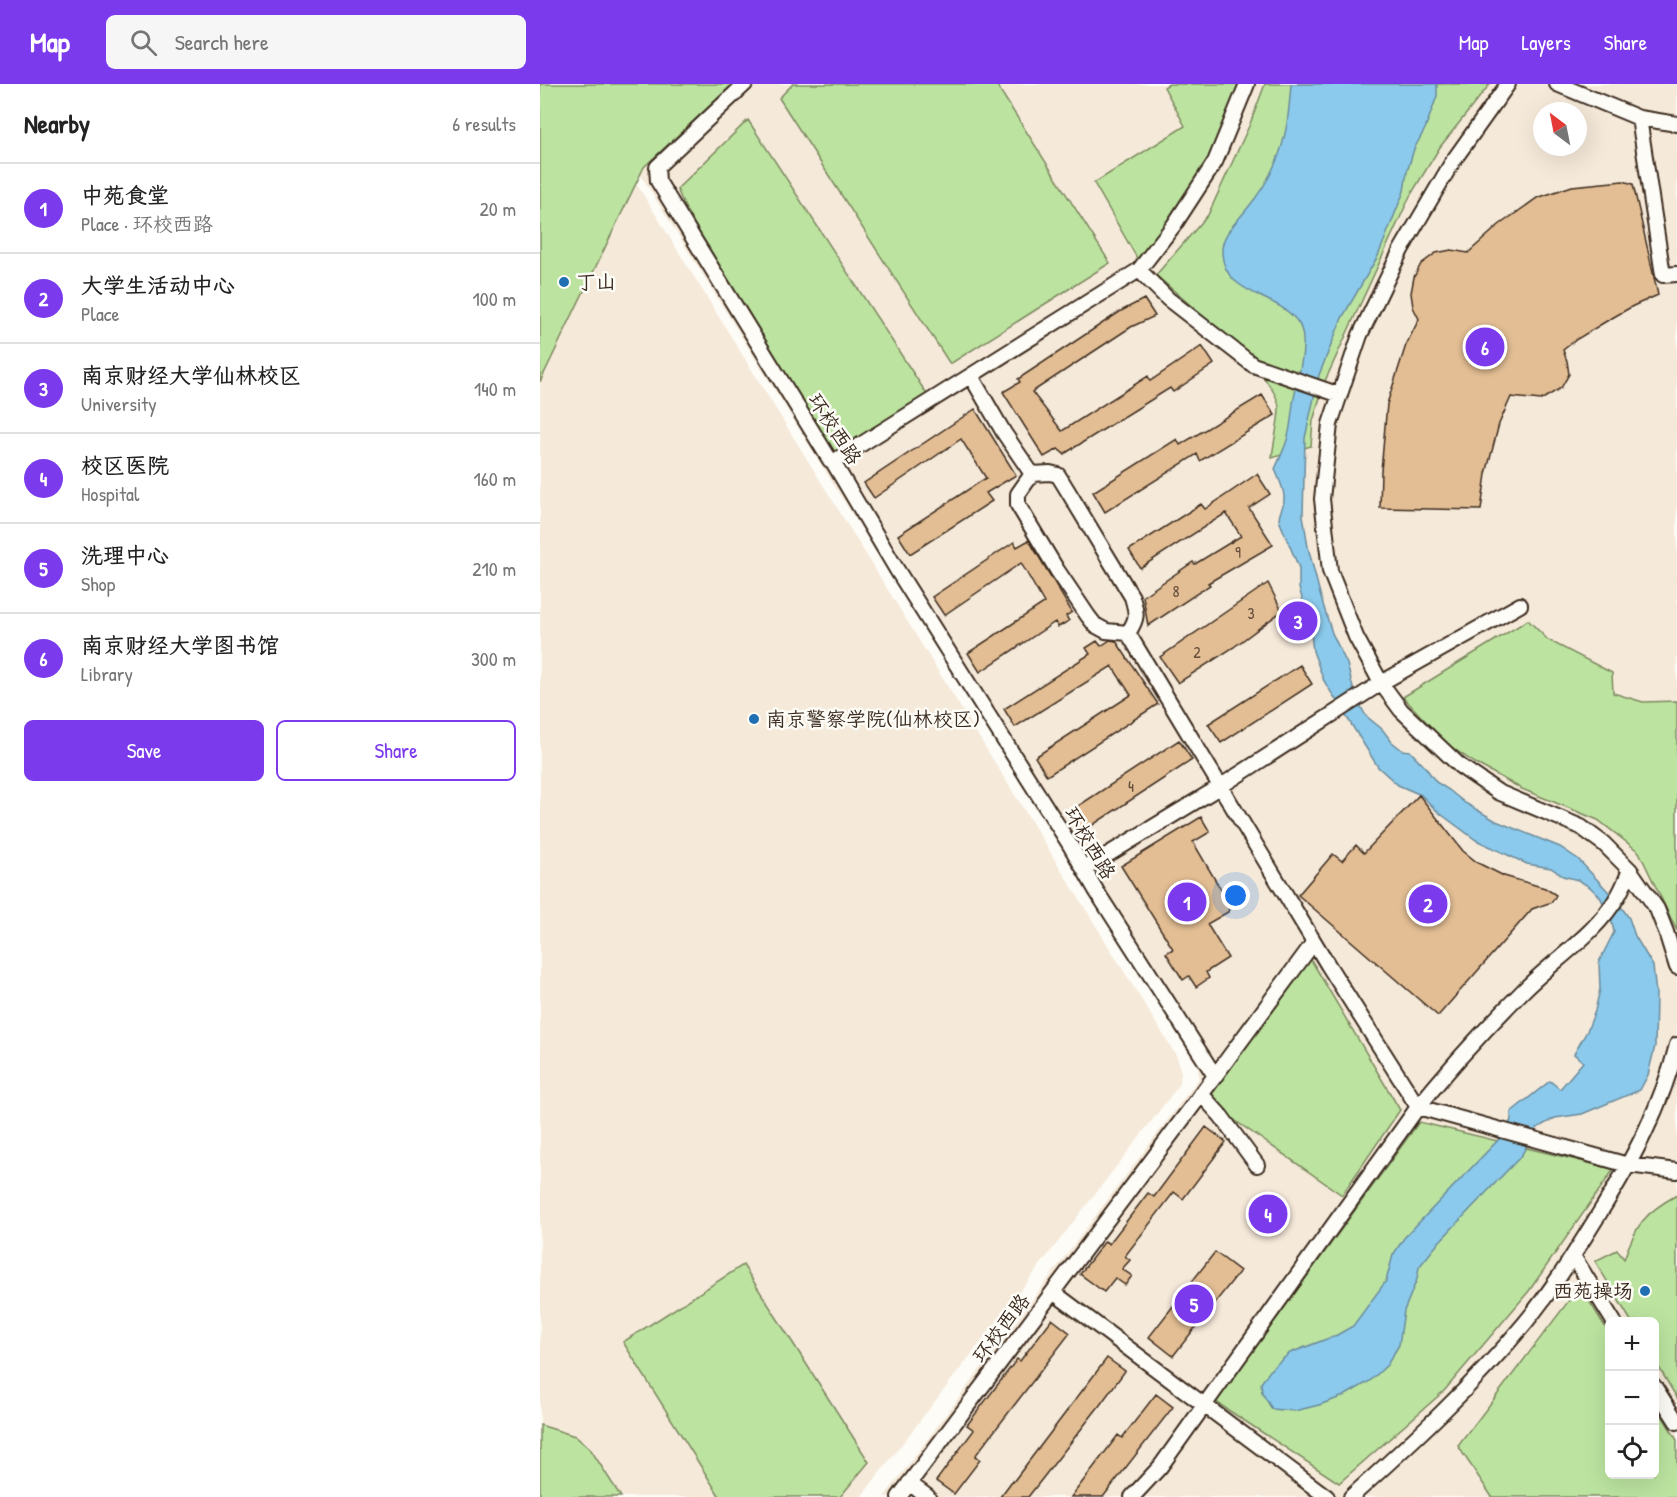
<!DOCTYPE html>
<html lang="en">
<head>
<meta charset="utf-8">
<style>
	body { margin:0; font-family:"Patrick Hand","LXGW WenKai TC",sans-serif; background:#f6f6f6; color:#222 }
	.controls { position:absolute; right:18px; bottom:18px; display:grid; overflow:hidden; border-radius:9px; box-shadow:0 6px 24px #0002 }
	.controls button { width:54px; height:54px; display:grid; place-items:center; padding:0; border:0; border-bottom:2px solid #e0e0e0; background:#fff; color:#222; font:30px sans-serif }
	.compass { position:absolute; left:993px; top:18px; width:54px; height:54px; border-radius:50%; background:#fff; box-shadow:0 6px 24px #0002; rotate:328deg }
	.you { position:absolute; left:696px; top:812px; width:21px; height:21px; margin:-15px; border:4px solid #fff; border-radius:50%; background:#1a73e8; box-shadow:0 0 0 9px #1a73e833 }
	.badge { display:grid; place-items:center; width:39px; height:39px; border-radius:50%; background:#7c3aed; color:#fff; font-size:20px; font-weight:700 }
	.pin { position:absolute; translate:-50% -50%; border:3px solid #fff; box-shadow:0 2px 6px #0006 }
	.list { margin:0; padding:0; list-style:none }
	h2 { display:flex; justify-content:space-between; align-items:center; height:78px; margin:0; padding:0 24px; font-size:26px }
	h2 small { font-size:20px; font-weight:400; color:#767676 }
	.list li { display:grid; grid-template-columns:39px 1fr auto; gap:18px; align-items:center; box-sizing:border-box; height:90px; padding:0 24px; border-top:2px solid #e0e0e0 }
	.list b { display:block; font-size:22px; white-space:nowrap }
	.list p { margin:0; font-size:20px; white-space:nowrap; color:#767676 }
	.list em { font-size:20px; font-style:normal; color:#767676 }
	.actions { display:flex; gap:12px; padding:18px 24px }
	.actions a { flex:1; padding:14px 0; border:2px solid #7c3aed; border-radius:9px; text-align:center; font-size:21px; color:#7c3aed }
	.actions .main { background:#7c3aed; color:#fff }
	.icon { flex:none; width:33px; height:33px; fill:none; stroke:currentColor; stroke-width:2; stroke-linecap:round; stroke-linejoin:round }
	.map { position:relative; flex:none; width:1137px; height:1413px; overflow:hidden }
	header { display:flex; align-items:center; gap:36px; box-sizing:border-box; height:84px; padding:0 30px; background:#7c3aed; color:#fff }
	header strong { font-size:28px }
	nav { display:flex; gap:33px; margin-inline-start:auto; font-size:21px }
	.search { width:420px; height:54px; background:#f6f6f6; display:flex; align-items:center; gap:15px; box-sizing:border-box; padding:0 21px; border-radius:9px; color:#767676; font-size:22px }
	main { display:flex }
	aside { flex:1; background:#fff }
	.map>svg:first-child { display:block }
	.built { fill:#f5e9d9; fill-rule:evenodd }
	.green { fill:#bce4a0; stroke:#7c875f; stroke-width:1.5 }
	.water { fill:#8bcaec; stroke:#6b8a9a; stroke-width:1.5 }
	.building { fill:#e3be94; stroke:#3b2a1e; stroke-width:1.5 }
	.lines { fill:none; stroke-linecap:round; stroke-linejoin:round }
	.minor-casing { stroke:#3b2a1e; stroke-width:18 }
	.minor { stroke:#fdfcf7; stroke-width:14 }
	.poi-dot { fill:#1f6fb2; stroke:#fdfcf7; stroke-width:2 }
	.labels { text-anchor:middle; stroke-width:5; stroke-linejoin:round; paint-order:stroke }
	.number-label { font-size:16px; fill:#654f3c }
	.poi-label { font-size:20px; fill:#3b2a1e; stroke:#fdfcf7; text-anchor:start }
	.street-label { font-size:20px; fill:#3b2a1e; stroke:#fdfcf7 }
</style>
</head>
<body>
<header>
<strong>Map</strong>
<div class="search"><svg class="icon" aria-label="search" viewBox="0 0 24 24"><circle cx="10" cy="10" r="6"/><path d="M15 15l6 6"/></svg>Search here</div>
<nav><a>Map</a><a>Layers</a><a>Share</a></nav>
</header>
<main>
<aside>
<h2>Nearby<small>6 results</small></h2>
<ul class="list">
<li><span class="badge">1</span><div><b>中苑食堂</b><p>Place · 环校西路</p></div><em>20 m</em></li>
<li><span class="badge">2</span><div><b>大学生活动中心</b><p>Place</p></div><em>100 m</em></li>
<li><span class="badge">3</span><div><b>南京财经大学仙林校区</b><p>University</p></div><em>140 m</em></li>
<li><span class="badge">4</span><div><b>校区医院</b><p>Hospital</p></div><em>160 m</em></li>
<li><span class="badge">5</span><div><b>洗理中心</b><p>Shop</p></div><em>210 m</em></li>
<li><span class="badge">6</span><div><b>南京财经大学图书馆</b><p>Library</p></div><em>300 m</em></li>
</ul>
<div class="actions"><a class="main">Save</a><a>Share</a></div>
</aside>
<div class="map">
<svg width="1137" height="1413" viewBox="0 0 1137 1413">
	<rect width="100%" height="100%" fill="#fdfcf7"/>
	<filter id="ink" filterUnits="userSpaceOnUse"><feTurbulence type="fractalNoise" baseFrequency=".0167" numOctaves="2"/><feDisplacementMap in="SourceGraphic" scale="12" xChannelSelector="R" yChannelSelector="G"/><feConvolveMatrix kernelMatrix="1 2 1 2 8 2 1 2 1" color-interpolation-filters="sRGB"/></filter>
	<g filter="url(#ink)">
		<path class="built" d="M193,0h944v1413h-793l315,-419 -1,-10 -558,-894 4,-7zM1002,27h36v36h-36zM1070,1238h44v152h-44z
			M96,99l541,874 4,16 -1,11 -319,413h-321v-1115z"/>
		<path class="green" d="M0,0h193l-89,83 -104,215z
			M253,0h203l114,179 -160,101 -171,-266z
			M629,0h77l-26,67 -79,114 -47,-82 91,-57 -21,-39z
			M725,0h225l-50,63 -30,49 -85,185 -12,40 -2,25 -39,12c1,-14 7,-36 7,-50 -1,-33 -97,-109 -123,-133l52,-60 42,-91z
			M208,36l184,282 -92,59 -153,-249 -10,-23z
			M988,536l20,20 64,33 1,20 30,9 34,-1v230l-38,-79 -41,-32 -76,-31 -47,-26 -28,-19 -44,-47z
			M770,874l90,152 -58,85 -135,-94z
			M879,1038l195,47 -85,122 -85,100 -105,92 -123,-81z
			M1137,1111v203l-22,-37 -1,-39 -23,-1 -36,-60 22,-11 7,9c12,-34 20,-46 53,-64z
			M203,1181l126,197 -29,35h-120l-97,-155z
			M1040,1202l29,47 1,141h44l1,-70 22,36v57h-185l-34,-51z
			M0,1341l35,11 16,14 30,47h-81z"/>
		<path class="water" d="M751,0h146v12l-12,33 -11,20 -7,23 -3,19 -26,65 -36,62 -23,57 -14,63 -2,77 5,32 13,51 11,35 15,31 8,32 11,20 16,13 10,13 10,8 8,1 16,17 10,14 13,8 16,13 31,18 64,26 18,12 40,43 11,16 6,18 18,30 3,28 -1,52 -7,29 -8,15 -58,24 -27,4 -18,10 -16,28 -81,85 -21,26 -2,12 -13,32 -5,34 -12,20 -17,16 -26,15 -25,9 -24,6 -23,-2 -10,-16 -1,-10 11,-15 18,-15 47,-18 16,-9 33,-45 7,-26 11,-17 97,-101 10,-17v-8l39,-31 10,8 23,-27 -9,-8 13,-23 8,-20 5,-22 -1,-27 15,-30 -3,-14 -11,-21 -10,-10 -12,-7 -15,-4 -12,-8 -24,-4 -51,-24 -38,-28 -17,-17 -23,-10 -20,-18 -54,-86 -11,-30 -3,-26 -11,-37v-20l-20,-48c0,-6 2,-9 4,-15 4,-11 -4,-25 -8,-36 4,-9 9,-19 12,-29 4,-12 4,-24 6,-36 3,-21 17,-62 6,-80 -19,-31 -75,-27 -77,-71 -1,-18 13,-29 24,-43 11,-13 22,-29 29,-46 12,-25 14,-53 16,-80z"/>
		<path class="building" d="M1083,97l10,3 25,111 -25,11 -28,16 -28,17 -14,11 4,11 2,13 -8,14 -20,12 -30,-3 -12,27 -13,50 -5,36 -101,-2 1,-37 6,-67 19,-59 13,-26 -6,-12 -2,-14 3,-16 7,-13 15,-11 15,-3 17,3 31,-28 38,-27 35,-12z
			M604,215l11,17 -24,11 -99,65 30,39 86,-55 2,5 52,-35 12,18 -41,28 -3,-4 -106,66 -6,-5 -14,8 -41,-65 17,-10 -2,-3 103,-68z
			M722,311l13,20 -75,46 -3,-7 -92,58 -12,-20 84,-53 3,6z
			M435,325l41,66 -30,18 6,8 -82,53 -12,-19 88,-57 -25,-39 -87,59 -10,-15z
			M717,390l13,20 -21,14 24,37 -65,38 2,2 -62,41 -5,-30 50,-34 2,2 46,-28 -15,-23 -86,55 -11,-18 72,-46 4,5z
			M489,456l43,72 -6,4 3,5 -11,6 -3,-5 -75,50 -12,-19 76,-50 -23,-40 -77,52 -12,-18 82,-55 3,5z
			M728,499l14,28 -48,36 -56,36 -18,-26z
			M570,556l6,1 42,63 -111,72 -12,-19 96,-62 -19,-29 -97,61 -11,-18 86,-55 -4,-6 11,-7 4,5z
			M760,581l12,19 -91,59 -13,-19z
			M639,656l13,20 -110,72 -13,-20z
			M879,711l44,56 15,12 26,13 41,12 11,7 -4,7 -20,7 -94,107 -140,-121 35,-41 9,7 14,-16 8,8z
			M661,733l9,15 -17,10 37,63 -2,7 -21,12 21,34 -22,14 3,6 -13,9 -7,-11 -6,4 -17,-27 7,-4 -52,-83z
			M666,1043l20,15 -43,57 -9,-7 -49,64 5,4 -8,9 10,7 -7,9 -10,-7 -11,14 -24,-18 25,-33 4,3 39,-51 6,4z
			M675,1168l25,19 -67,85 -24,-19z
			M512,1235l18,14 -95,123 5,4 -26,34 -18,-13 38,-51 -7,-5 50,-66 3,2z
			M567,1274l18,13 -25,34 -72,92h-28l12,-16 1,1z
			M616,1310l17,13 -70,90h-32l47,-62 4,3z"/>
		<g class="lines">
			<defs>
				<path id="minor" d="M205,0l-88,83 1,14 172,279 3,2 64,108 173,275 27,47 118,184 -316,421
					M968,0l-55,77 -52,89 -41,85 -30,89 -8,75 8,72 26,66 25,46 20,27 59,56 38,26 83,35 23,17 26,26 27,39 9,23 11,35
					M1017,0l82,34 38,6
					M1099,34l24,157 14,-1
					M599,186l29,29 85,66 87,30
					M431,292l33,57 28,41 18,-1 8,2 5,8 69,114c5,17 6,21 -4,36l200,332 90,142 210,58 49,6
					M293,378l306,-192 35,-45 41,-63 32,-78
					M492,390l-14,20v11l39,65 31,46 7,9 11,6 22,2
					M544,785l137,-83 160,-103 139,-78
					M675,992l99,-134
					M661,1010l20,22 36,49
					M1033,1172l41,66
					M513,1208l274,205
					M1114,1302l23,36
					M369,1399l19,14
					M592,1413l28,-30 258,-360c33,-41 69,-80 106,-117 31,-31 72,-56 94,-94 5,-8 8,-17 12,-26
					M811,1413c61,-55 121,-110 174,-174 28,-34 51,-72 74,-109 33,-53 63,-108 78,-169"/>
			</defs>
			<use href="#minor" class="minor-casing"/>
			<use href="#minor" class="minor"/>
		</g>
	</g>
	<g class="poi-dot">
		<circle cx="24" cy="198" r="6"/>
		<circle cx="214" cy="635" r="6"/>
		<circle cx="1105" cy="1207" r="6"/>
	</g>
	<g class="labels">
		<g class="number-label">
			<text x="698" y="474">9</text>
			<text x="636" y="513">8</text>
			<text x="711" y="535">3</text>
			<text x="657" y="574">2</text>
			<text x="591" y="708">4</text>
		</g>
		<g class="poi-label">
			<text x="36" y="205">丁山</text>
			<text x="226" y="642">南京警察学院(仙林校区)</text>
			<text x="1093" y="1214" text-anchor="end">西苑操场</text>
		</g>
		<g class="street-label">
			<text transform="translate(295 345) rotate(57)" y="7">环校西路</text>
			<text transform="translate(550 759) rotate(59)" y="7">环校西路</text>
			<text transform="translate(461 1244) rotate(-53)" y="7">环校西路</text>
		</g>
	</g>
</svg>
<div class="controls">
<button>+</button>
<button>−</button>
<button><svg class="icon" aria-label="locate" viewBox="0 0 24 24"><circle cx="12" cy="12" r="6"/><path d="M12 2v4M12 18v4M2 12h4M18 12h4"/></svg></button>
</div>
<svg class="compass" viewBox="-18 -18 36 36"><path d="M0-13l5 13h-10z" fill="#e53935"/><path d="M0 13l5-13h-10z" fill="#767676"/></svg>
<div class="you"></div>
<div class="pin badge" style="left:647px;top:818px">1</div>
<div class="pin badge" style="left:888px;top:820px">2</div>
<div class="pin badge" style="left:758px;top:537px">3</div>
<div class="pin badge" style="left:728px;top:1130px">4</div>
<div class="pin badge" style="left:654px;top:1220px">5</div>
<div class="pin badge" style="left:945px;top:263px">6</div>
</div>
</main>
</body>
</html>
